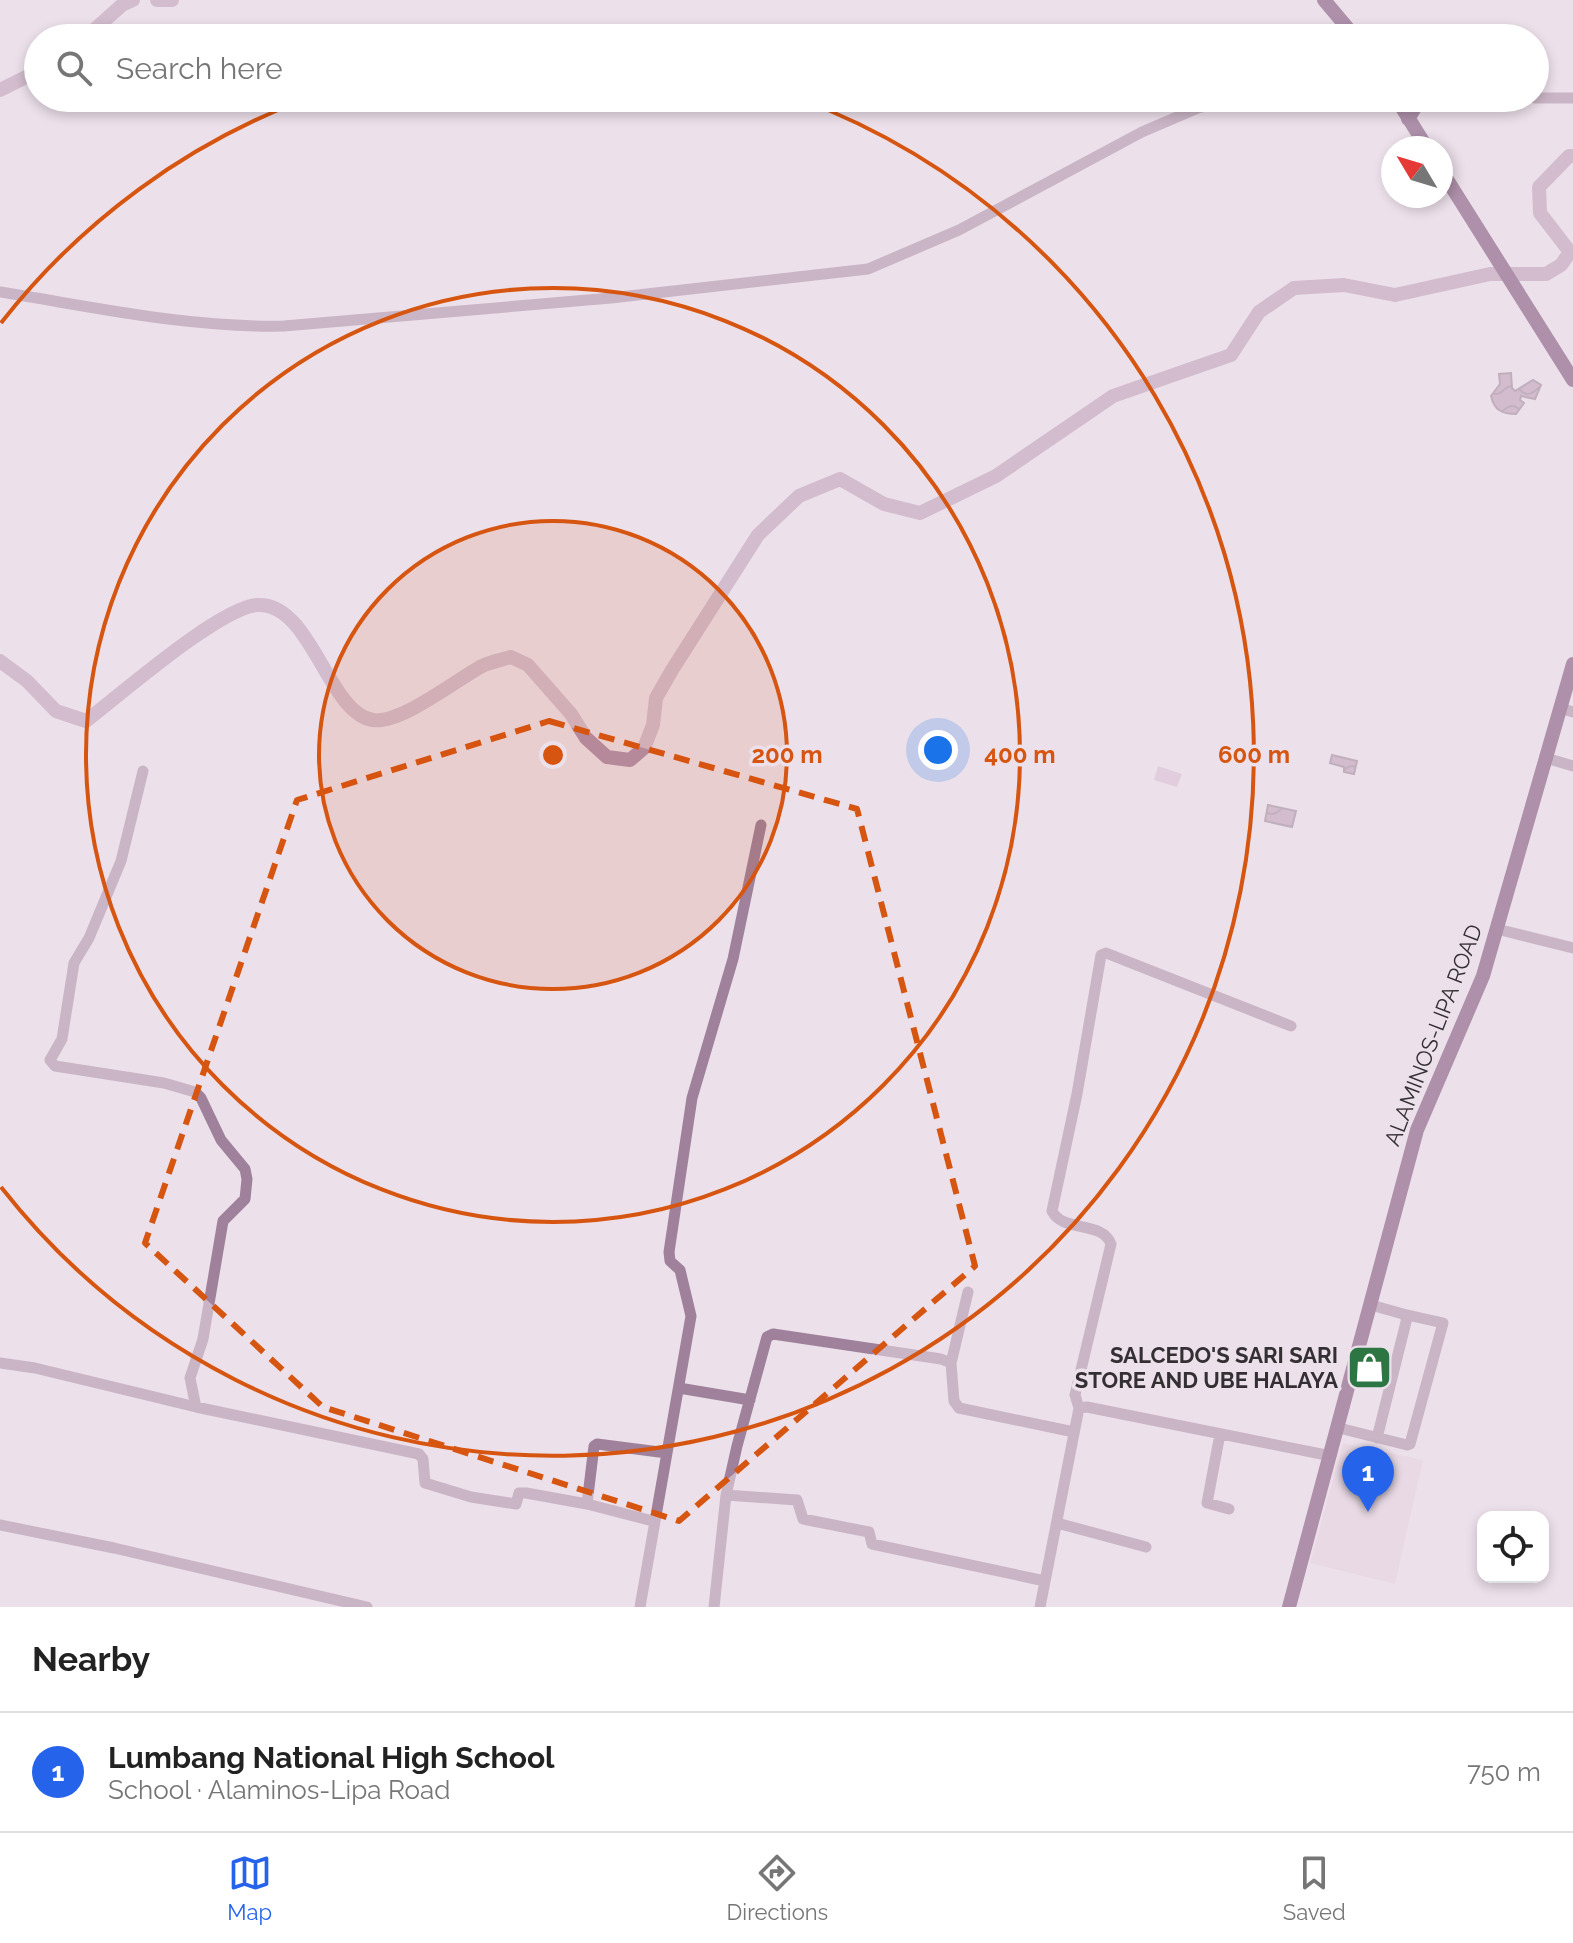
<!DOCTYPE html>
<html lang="en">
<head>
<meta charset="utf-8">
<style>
	body { margin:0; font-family:Raleway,sans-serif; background:#f6f6f6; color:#222 }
	.controls { position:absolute; right:24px; bottom:24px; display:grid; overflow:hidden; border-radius:16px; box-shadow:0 4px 12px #0003 }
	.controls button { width:72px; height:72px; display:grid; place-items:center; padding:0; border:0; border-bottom:2px solid #e0e0e0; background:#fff; color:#222; font:40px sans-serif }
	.compass { position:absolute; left:1381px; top:136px; width:72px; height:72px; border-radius:50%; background:#fff; box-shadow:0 4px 12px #0003; rotate:308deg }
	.you { position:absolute; left:938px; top:750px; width:28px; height:28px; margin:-20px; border:6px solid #fff; border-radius:50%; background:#1a73e8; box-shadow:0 0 0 12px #1a73e833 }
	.badge { display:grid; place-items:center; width:52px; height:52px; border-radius:50%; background:#2563eb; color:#fff; font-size:26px; font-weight:700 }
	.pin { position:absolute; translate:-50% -66px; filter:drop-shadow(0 2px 4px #0008) }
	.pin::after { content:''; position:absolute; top:42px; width:28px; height:24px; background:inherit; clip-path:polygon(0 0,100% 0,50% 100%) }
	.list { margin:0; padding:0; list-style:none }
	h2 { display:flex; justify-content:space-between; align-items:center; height:104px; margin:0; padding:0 32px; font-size:34px }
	h2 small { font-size:26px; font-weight:400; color:#767676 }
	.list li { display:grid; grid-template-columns:52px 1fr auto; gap:24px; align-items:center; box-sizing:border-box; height:120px; padding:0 32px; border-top:2px solid #e0e0e0 }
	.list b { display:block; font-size:30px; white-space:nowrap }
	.list p { margin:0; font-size:26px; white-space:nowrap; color:#767676 }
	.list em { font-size:26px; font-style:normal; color:#767676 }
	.icon { flex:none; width:44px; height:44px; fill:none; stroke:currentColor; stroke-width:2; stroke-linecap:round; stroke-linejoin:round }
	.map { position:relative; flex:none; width:1573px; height:1607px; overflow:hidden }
	.search { position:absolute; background:#fff; box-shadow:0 4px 12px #0003; left:24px; right:24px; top:24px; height:88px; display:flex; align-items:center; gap:20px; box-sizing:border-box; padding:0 28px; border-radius:44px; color:#767676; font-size:30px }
	.sheet { height:224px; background:#fff }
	nav { display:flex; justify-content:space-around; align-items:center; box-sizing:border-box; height:112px; border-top:2px solid #e0e0e0; background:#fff; font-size:22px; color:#767676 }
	nav a { display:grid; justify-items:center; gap:4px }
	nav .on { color:#2563eb }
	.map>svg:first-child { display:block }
	.built { fill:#e3d1e0 }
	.garden { fill:#d6b7d2 }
	.water { fill:url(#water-waves); stroke:#8b7388; stroke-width:2 }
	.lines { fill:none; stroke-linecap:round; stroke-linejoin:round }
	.river { stroke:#b190ad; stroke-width:14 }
	.minor { stroke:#9f819b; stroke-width:11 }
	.major { stroke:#632f5e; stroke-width:14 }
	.marked { fill:none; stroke:#d65510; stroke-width:6; stroke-dasharray:16 10; stroke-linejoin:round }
	.ring { fill:none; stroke:#d65510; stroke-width:4 }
	.labels { text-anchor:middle; stroke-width:7; stroke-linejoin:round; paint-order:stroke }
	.street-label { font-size:22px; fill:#332f33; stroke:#ece0ea }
	.poi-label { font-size:22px; font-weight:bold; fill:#332f33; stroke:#ece0ea; text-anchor:end }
	.centre { fill:#d65510; stroke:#ece0ea; stroke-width:4 }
	.ring-label { font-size:24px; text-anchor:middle; font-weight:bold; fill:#d65510; stroke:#ece0ea; stroke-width:7; stroke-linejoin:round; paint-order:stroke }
</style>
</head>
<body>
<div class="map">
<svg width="1573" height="1607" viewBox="0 0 1573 1607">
	<defs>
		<pattern id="water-waves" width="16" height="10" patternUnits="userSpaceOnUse" patternTransform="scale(2)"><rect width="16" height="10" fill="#b190ad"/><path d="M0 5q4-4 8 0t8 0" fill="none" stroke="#91768d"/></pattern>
	</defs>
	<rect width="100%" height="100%" fill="#ece0ea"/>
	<path class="built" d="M1343,1443l80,17 -28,124 -85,-21z"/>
	<path class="garden" d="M1158,766l24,8 -5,13 -23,-7z"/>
	<path class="water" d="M1511,373l1,15 3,3 18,-11 8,5 -6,14 -14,-3 -1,4 4,3 -8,11c-14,0 -22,-4 -25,-18l9,-12 -1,-10z
		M1332,755l25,6 -3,13 -10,-2v-5l-14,-4z
		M1268,805l28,6 -4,16 -27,-6z"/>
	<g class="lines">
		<path class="river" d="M157,0h15
			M85,38l37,-33 11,-5
			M0,90l38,-19
			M0,661l27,20 29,30 30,10c34,-26 133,-113 171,-116 54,-4 71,109 116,115 28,4 83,-40 109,-54 8,-4 19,-6 29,-9l17,8 43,49 15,24 21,19 23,3 14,-12 9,-23 3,-27 16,-28 86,-135 41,-39 41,-17 44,25 36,9 76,-37 117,-80 118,-41 28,-43 35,-24 50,-3 51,10 95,-21h56l15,-9 9,-13 -30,-39 -1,-26 30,-31h4"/>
		<path class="minor" d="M1535,98h38
			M0,292c94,15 188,36 284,34l327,-28 257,-29 91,-39 183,-98 56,-24 40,-10
			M1560,708l13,4
			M1546,758l27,8
			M143,771l-22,90 -32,77 -15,25 -12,76 -12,21 5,6 109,17 31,9 6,6 20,42 24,29 2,10 -2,20 -22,22 -20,118 -13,39 6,29
			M1497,929l76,19
			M1371,1305l32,9 4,4 -30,120
			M0,1363l35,5 161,39 223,47 4,5 2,24 46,14 45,7 3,-11h7l61,11 66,17
			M951,1363l17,-71
			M679,1388l71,12
			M1079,1408l-4,-13 36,-151c-9,-24 -48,-11 -59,-33l25,-117 24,-139 5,-2 185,73
			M1339,1428l68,17 3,-1 33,-121 -40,-9
			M1220,1434l-13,69 22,6
			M726,1495l71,5 6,19 66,13 3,12 173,37
			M587,1504l7,-58 3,-2 70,9
			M1057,1523l89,24
			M0,1525l114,23 253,59
			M640,1607l51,-291 -11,-46 -10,-9 -1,-9 23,-154 41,-139 28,-134
			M714,1607l12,-112 11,-49 30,-109 6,-3 168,25 10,4 3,38 5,7 115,24
			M1040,1607l39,-199 8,-1 244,49"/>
		<path class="major" d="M1324,0l32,38
			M1396,98l31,50
			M1408,119l13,-21
			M1441,170l132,210
			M1289,1607l128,-477 66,-154 90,-312"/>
	</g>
	<path d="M0 0H1573V1607H0ZM549,721l308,88 118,457 -296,255 -356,-114 -178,-164 152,-443z" fill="#ece0ea" fill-opacity=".55" fill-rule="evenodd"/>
	<path class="marked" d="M549,721l308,88 118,457 -296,255 -356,-114 -178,-164 152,-443z"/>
	<circle cx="553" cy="755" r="234" fill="#d65510" fill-opacity=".12"/>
	<g class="ring">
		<circle cx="553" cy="755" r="234"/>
		<circle cx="553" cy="755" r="467"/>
		<path d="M1 323A701 701 0 0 1 308 98M798 98A701 701 0 1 1 1 1187"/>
	</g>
	<defs>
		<symbol id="shop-square" viewBox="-11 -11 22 22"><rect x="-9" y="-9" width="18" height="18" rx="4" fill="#2d7643" stroke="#ece0ea"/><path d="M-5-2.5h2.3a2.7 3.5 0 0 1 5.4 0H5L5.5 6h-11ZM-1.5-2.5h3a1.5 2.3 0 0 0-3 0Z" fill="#fff"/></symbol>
	</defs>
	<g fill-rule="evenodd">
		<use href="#shop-square" x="1344" y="1342" width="51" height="51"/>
	</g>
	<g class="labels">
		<g class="street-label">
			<text transform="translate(1433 1035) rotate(-69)" y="8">ALAMINOS-LIPA ROAD</text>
		</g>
		<g class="poi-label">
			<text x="1338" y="1363">SALCEDO'S SARI SARI<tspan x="1338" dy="25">STORE AND UBE HALAYA</tspan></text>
		</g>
	</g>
	<circle cx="553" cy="755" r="12" class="centre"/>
	<g class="ring-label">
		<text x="787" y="763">200 m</text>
		<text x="1020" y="763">400 m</text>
		<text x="1254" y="763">600 m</text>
	</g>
</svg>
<div class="controls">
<button><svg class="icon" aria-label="locate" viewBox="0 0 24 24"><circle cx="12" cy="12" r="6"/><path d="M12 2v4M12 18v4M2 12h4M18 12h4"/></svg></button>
</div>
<svg class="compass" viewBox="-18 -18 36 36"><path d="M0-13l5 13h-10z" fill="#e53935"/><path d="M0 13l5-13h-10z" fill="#767676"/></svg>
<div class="you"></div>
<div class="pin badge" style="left:1368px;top:1512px">1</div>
<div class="search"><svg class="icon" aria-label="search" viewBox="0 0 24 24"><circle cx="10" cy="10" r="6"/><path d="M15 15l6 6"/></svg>Search here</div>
</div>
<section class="sheet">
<h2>Nearby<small></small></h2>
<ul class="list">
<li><span class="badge">1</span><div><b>Lumbang National High School</b><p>School · Alaminos-Lipa Road</p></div><em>750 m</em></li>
</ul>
</section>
<nav>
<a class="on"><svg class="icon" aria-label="map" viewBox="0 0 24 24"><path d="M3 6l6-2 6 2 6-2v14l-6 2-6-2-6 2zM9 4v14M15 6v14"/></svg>Map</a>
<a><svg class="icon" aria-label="directions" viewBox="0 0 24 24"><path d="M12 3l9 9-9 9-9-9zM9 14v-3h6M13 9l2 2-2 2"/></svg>Directions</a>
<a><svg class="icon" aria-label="saved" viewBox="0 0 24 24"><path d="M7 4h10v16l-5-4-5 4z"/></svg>Saved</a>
</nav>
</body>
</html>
